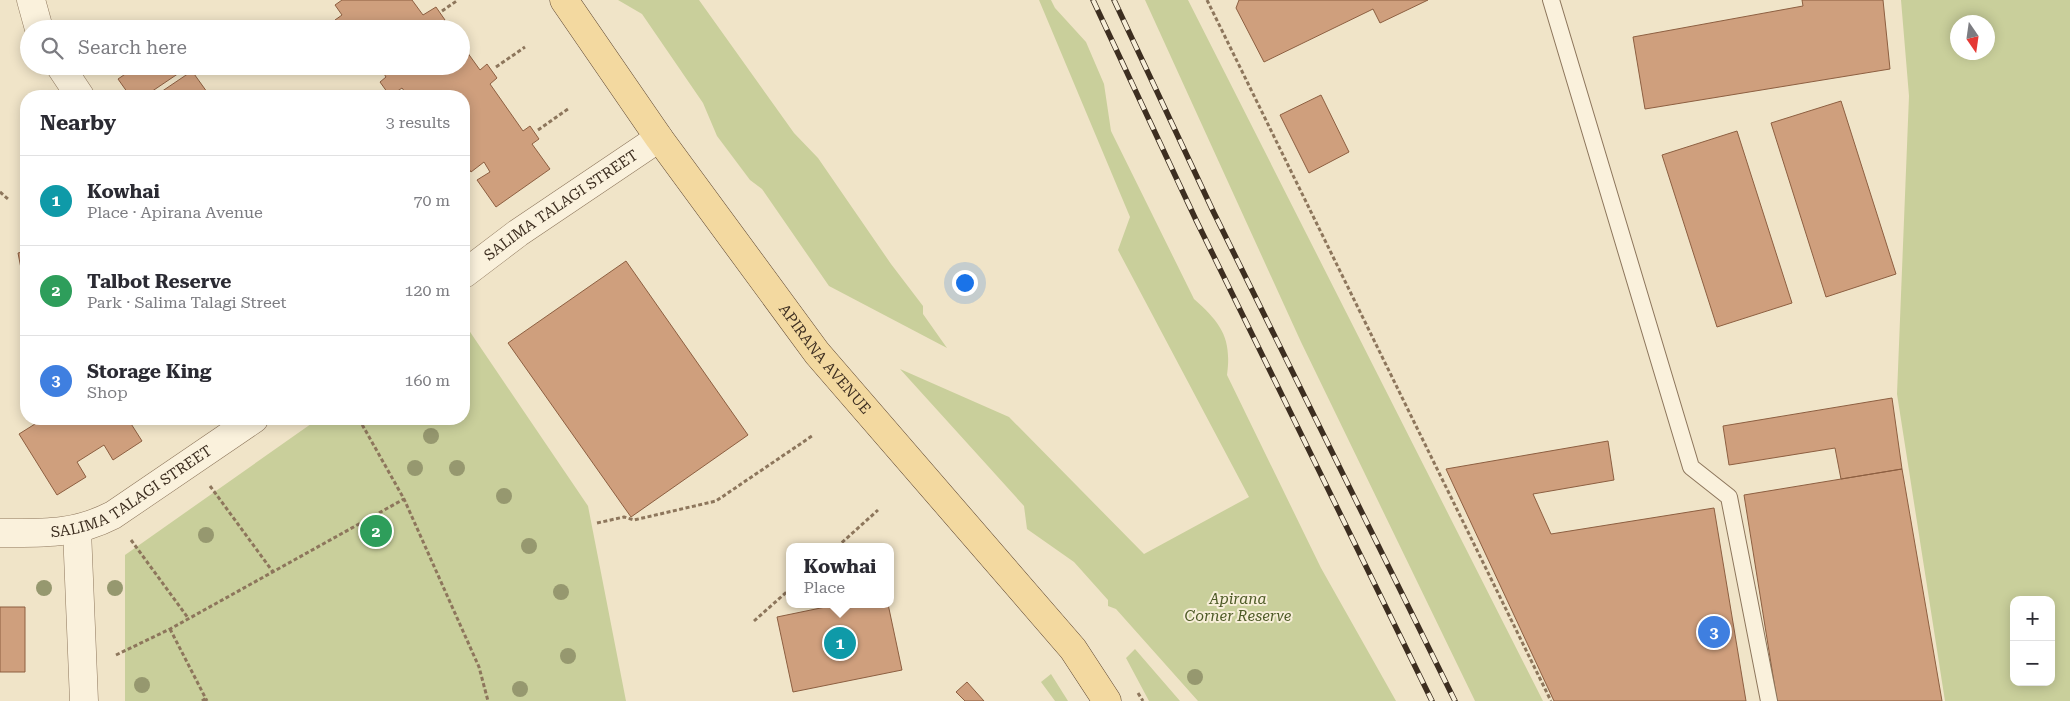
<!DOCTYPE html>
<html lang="en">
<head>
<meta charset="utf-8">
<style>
	body { margin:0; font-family:"Roboto Serif",serif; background:#f2f2f3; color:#2b2b33 }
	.controls { position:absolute; right:15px; bottom:15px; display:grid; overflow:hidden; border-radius:10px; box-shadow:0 2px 12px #0003 }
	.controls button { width:45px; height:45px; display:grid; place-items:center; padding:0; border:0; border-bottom:1px solid #e1e1e2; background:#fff; color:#2b2b33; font:25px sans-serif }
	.compass { position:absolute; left:1950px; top:15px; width:45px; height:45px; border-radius:50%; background:#fff; box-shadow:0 2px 12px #0003; rotate:167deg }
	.you { position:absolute; left:964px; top:282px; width:18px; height:18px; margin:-12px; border:4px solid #fff; border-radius:50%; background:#1a73e8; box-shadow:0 0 0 8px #1a73e833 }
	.badge { display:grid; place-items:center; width:32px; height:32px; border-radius:50%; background:#ea580c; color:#fff; font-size:16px; font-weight:700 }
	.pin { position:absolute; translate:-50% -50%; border:2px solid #fff; box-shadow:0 1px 5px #0006 }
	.popup { position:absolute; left:786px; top:543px; width:108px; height:65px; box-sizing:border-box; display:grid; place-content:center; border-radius:10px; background:#fff; filter:drop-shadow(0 1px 4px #0005); font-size:16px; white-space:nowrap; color:#7c7c81 }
	.popup b { font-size:19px; color:#2b2b33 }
	.popup::after { content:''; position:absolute; left:50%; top:100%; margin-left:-10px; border:10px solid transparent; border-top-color:#fff }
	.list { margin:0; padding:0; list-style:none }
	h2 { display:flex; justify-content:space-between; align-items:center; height:65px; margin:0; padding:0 20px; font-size:21px }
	h2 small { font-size:16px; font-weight:400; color:#7c7c81 }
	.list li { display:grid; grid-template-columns:32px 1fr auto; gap:15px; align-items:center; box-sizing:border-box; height:90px; padding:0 20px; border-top:1px solid #e1e1e2 }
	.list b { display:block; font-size:19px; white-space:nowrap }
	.list p { margin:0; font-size:16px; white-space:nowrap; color:#7c7c81 }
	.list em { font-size:16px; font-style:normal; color:#7c7c81 }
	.icon { flex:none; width:28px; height:28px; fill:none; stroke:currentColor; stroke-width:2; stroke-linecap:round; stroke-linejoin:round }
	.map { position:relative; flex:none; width:2070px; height:701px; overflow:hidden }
	.search { position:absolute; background:#fff; box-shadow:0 2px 12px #0003; left:20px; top:20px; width:450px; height:55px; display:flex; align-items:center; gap:12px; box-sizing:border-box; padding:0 18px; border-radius:28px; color:#7c7c81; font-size:19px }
	.panel { position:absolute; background:#fff; box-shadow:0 2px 12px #0003; left:20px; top:90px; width:450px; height:335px; border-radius:20px }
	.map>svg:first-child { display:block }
	.green { fill:#c9cf9b; fill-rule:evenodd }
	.building { fill:#cf9f7d; stroke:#8d5f41 }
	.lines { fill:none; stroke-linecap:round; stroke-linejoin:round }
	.service-casing { stroke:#8d765c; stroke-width:18 }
	.minor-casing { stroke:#8d765c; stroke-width:29 }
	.primary-casing { stroke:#5b4430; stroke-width:29 }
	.path { stroke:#8d765c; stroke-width:3; stroke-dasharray:4 2.5; stroke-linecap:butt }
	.service { stroke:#faf1dc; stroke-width:16 }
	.minor { stroke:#faf1dc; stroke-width:28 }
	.primary { stroke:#f3d9a0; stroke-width:28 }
	.rail-casing { stroke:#3d2e20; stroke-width:5.5 }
	.rail { stroke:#f7eed8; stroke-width:4; stroke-dasharray:11; stroke-linecap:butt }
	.tree { fill:#96986f }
	.labels { text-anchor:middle; stroke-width:4; stroke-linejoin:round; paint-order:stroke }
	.street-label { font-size:15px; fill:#3d2e20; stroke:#f7eed8 }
	.park-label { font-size:15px; font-style:italic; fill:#4d5a26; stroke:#f7eed8 }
</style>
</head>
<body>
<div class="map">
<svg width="2070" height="701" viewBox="0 0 2070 701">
	<rect width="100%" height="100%" fill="#f0e4c8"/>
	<path class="green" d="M618,0h81l95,133 24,25 73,106 32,42v8l24,34 -118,-62 -67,-97 -12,-9 -33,-44 -14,-33 -61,-89z
		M1039,0h12l4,8 31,34 18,42 7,47 83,168c27,24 38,39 33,76l94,193 75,133h-198l-82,-92 -8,-3v-6l-34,-38 -47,-33 -3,-23 -124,-137 109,48 135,137 105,-57 -131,-247 12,-33z
		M1145,0h43l355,701h-68l-174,-359z
		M1901,0h169v701h-125l-48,-307 12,-298zM1958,22h30v30h-30zM2014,600h37v82h-37z
		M464,323l124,183 38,195h-501v-146l193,-136h146z
		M1135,649l45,52h-31l-23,-43z
		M1051,674l17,27h-13l-14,-19z"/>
	<path class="building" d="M342,0h70l11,15 13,-8 9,13 -10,9h-94l-6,-9 7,-5 -7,-10z
		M1239,0h189l-48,23 -7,-14 -109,53 -28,-54z
		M1802,0h81l7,69 -245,40 -12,-72 170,-31z
		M462,45l18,25 7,-6 10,14 -7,6 33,47 7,-5 9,13 -7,5 18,25 -54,38 -19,-27 13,-8 -6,-10 -13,10 -7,-11v-65h-56l-6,-8 -12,8 -10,-14 6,-5 -7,-11h82z
		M137,66h46l2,3 -40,27h-15l-12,-17z
		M192,71l15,21 -5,4h-47z
		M1321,95l28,57 -40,21 -29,-58z
		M1841,101l55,173 -70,23 -55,-174z
		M1737,131l55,172 -75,24 -55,-172z
		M26,251v43l-8,-41z
		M626,261l122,174 -117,82 -123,-174z
		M1892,398l10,71 -61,10 -6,-31 -106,17 -6,-39z
		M43,419h85l14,22 -29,19 -9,-15 -27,17 9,15 -29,18 -38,-61z
		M1608,441l6,39 -81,14 18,40 163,-26 32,193h-192l-108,-232z
		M1902,469l40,232h-165l-33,-206z
		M840,604h48l14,66 -109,22 -16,-75z
		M0,607h25v65h-25z
		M967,682l17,19h-19l-9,-9z"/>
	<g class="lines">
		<defs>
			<path id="service" d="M1551,0l140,467 38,30 40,204"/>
			<g id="minor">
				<path d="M31,0l8,29"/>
				<path d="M60,66l20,30"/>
				<path id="s1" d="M464,274l54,-41 141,-95"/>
				<path d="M77,530l7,171"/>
				<path id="s2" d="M0,533c43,0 74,2 113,-18l141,-96"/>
			</g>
			<g id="primary">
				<path id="s3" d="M564,0l95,138 158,215 256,296 34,52"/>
			</g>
		</defs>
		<use href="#service" class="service-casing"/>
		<use href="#minor" class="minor-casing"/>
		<use href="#primary" class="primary-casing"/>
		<path class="path" d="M1207,0l344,701
			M442,11l16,-11
			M496,67l29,-20
			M538,130l30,-21
			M0,192l8,7
			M359,419l45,80 75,168 9,34
			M210,486l63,86
			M597,523l27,-6 10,3 82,-19 96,-65
			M131,540l57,78
			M837,547l41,-37
			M754,621l36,-32
			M170,629l37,72
			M116,655l54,-26 234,-130
			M1138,693l5,8
			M202,701l4,-3"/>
		<use href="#service" class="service"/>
		<use href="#minor" class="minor"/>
		<use href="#primary" class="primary"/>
		<defs>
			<path id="rail" d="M1093,0l103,220 236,481
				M1114,0l99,211 242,490"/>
		</defs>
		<use href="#rail" class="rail-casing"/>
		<use href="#rail" class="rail"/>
	</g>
	<g class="tree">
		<circle cx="431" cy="436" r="8"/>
		<circle cx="415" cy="468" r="8"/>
		<circle cx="457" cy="468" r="8"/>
		<circle cx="504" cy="496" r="8"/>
		<circle cx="206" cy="535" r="8"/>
		<circle cx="529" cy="546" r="8"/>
		<circle cx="44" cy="588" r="8"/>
		<circle cx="115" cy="588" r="8"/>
		<circle cx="561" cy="592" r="8"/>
		<circle cx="568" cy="656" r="8"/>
		<circle cx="1195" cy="677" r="8"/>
		<circle cx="142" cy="685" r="8"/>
		<circle cx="520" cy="689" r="8"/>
	</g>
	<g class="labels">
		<g class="street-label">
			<text dy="5" stroke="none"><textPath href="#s1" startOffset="119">SALIMA TALAGI STREET</textPath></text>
			<text dy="5" stroke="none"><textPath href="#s3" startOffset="444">APIRANA AVENUE</textPath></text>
			<text dy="5" stroke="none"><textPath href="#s2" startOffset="142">SALIMA TALAGI STREET</textPath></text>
		</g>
		<g class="park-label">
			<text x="1238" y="604">Apirana<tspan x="1238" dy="17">Corner Reserve</tspan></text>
		</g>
	</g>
</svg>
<div class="controls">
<button>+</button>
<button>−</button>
</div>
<svg class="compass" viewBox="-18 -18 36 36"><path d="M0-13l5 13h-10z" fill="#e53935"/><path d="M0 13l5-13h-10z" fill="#7c7c81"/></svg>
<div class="you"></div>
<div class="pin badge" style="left:840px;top:643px;background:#0f9aa8">1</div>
<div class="popup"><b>Kowhai</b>Place</div>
<div class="pin badge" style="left:376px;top:531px;background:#2e9e5b">2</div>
<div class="pin badge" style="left:1714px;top:632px;background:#3f7fe0">3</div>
<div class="search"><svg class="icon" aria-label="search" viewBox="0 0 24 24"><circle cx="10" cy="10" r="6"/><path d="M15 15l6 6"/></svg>Search here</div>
<section class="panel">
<h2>Nearby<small>3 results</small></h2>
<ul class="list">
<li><span class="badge" style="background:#0f9aa8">1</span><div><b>Kowhai</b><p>Place · Apirana Avenue</p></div><em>70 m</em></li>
<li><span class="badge" style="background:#2e9e5b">2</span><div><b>Talbot Reserve</b><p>Park · Salima Talagi Street</p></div><em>120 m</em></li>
<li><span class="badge" style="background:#3f7fe0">3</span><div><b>Storage King</b><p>Shop</p></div><em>160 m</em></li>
</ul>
</section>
</div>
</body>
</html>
